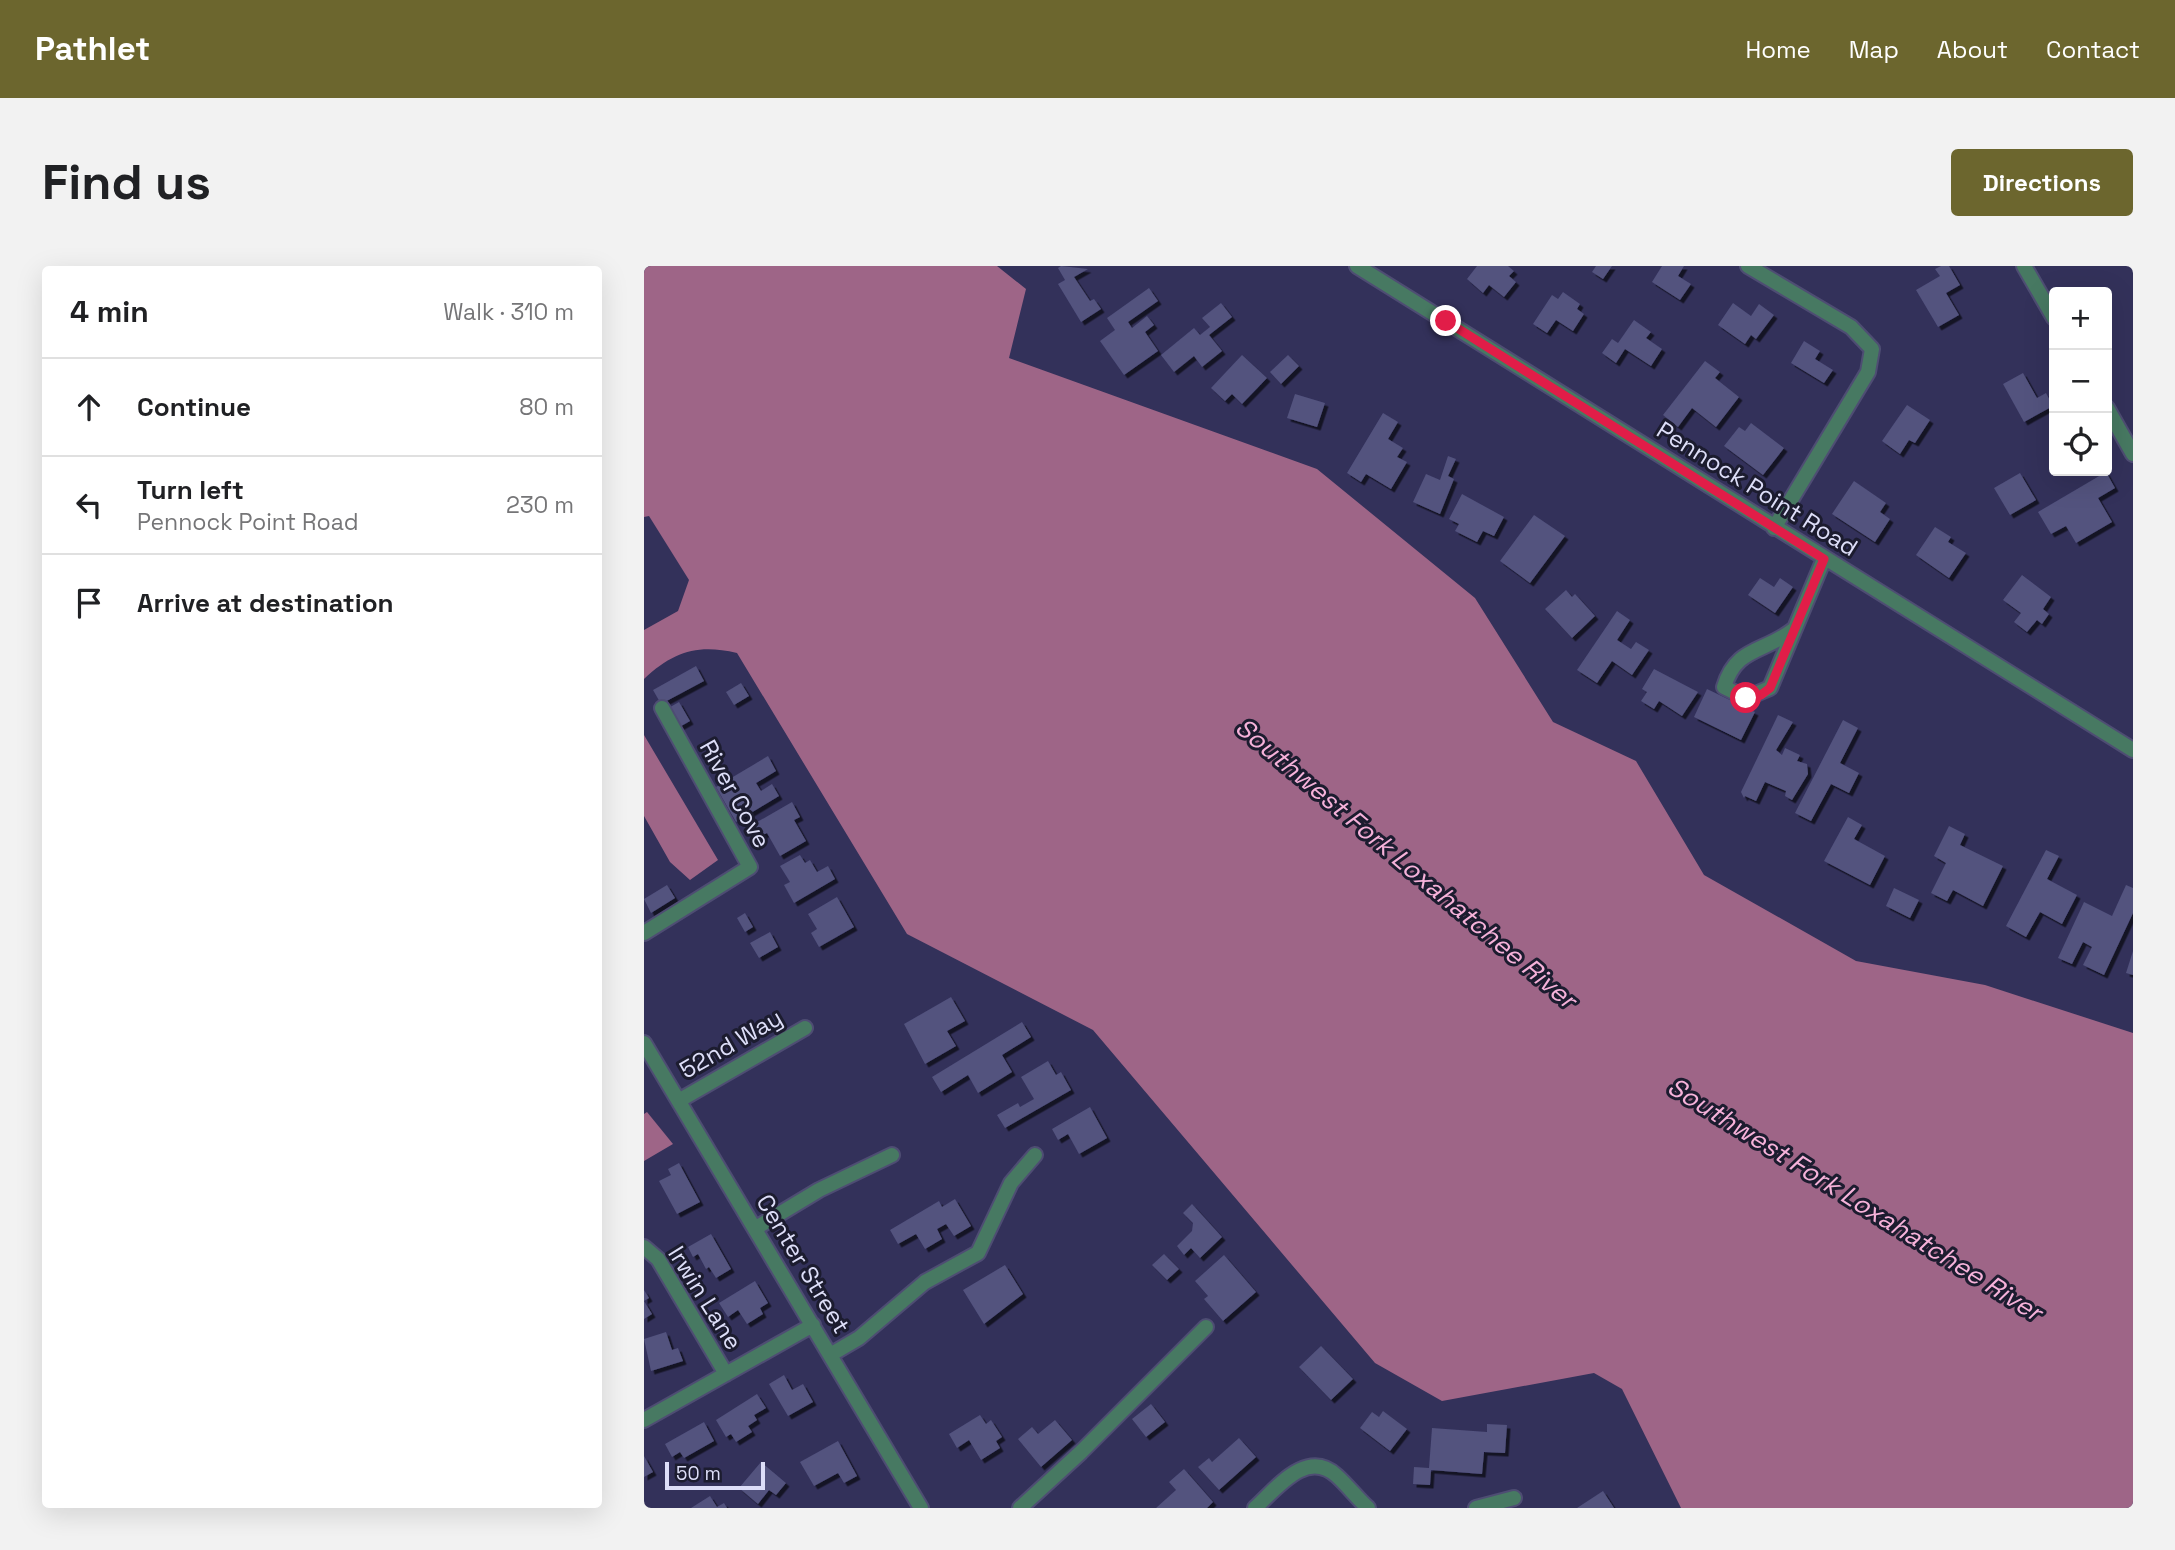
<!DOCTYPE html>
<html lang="en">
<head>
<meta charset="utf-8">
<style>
	body { margin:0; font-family:"Space Grotesk",sans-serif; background:#f2f2f2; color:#202124 }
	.controls { position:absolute; right:21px; top:21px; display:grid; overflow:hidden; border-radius:7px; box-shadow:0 7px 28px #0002 }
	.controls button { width:63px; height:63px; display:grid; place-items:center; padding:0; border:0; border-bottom:2px solid #e0e0e0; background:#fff; color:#202124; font:35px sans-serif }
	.scale { position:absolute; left:21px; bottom:18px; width:100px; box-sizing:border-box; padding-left:7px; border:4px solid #dddef8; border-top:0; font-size:19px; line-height:24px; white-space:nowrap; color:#dddef8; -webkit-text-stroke:5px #1c1c2f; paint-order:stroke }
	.stop { position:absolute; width:21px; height:21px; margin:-16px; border:5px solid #e11d48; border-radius:50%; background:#fff }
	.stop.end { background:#e11d48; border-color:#fff; box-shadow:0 2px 7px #0008 }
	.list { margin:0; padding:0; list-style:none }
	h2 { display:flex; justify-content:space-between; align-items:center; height:91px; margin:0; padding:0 28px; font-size:30px }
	h2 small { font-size:23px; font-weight:400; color:#757577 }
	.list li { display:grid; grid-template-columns:46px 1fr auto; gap:21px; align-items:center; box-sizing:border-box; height:98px; padding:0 28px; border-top:2px solid #e0e0e0 }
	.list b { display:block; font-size:26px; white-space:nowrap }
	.list p { margin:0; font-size:23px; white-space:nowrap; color:#757577 }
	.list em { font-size:23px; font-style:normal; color:#757577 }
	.icon { flex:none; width:38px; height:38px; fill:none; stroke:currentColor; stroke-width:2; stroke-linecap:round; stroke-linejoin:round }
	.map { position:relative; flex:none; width:1489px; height:1242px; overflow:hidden; border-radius:7px }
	header { display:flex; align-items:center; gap:42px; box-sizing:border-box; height:98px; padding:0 35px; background:#6c662e; color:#fff }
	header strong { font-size:33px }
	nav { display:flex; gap:38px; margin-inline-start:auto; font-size:24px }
	.intro { display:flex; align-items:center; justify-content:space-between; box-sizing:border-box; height:168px; padding:0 42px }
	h1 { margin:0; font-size:49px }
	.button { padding:18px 32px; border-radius:7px; background:#6c662e; color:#fff; font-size:24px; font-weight:700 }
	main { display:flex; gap:42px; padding:0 42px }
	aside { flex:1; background:#fff; border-radius:7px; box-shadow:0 7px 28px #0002 }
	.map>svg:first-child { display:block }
	.water { fill:#9e6587 }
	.building { fill:#52527e; filter:url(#shadow) }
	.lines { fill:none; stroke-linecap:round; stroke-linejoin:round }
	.minor-casing { stroke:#4e4d73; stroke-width:18 }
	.minor { stroke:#477962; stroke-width:14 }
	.route { stroke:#e11d48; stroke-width:9 }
	.labels { text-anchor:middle; stroke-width:6; stroke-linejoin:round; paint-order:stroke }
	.street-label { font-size:24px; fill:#dddef8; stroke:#1c1c2f }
	.water-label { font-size:26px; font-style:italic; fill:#f6b2da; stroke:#1c1c2f }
</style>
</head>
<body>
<header>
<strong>Pathlet</strong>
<nav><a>Home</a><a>Map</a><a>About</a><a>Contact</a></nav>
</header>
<div class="intro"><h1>Find us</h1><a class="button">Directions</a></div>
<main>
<aside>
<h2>4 min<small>Walk · 310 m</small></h2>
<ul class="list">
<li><svg class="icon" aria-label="ahead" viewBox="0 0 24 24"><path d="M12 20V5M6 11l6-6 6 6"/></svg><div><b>Continue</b></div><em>80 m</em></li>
<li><svg class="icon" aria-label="left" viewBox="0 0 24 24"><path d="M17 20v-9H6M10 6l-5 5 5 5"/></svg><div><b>Turn left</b><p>Pennock Point Road</p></div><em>230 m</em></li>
<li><svg class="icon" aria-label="arrive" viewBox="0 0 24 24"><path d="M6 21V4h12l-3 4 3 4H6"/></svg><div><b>Arrive at destination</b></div></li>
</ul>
</aside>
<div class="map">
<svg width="1489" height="1242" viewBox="0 0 1489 1242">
	<defs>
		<filter id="shadow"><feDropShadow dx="3.5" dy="3.5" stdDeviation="0" flood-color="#0009"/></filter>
	</defs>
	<rect width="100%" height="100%" fill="#33315a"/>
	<path class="water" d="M0,0h353l29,23 -17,69 308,111 158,129 78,124 83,39 68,114 152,86 129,24 148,48v475h-452l-59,-119 -28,-16 -152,28 -67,-38 -282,-333 -186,-96 -170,-281c-39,-9 -63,-2 -93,26v-49l34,-19 11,-31 -40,-64 -5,1z
		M0,469l74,125 -28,20 -20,-18 -26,-46z
		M3,846l26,32 -29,17v-47z"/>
	<path class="building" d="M417,0l27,3 -14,8 16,24 4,-2 7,10 -20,13 -23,-38 7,-4 -7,-12z
		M833,0h31l6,5 -5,5 7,6 -12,15 -15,-12 -6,8 -16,-14z
		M952,0h16l-9,13 -11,-7z
		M1018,0h22l-6,10 13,8 -11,16 -28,-18z
		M1297,0h8l11,19 -14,8 13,22 -21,12 -22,-37 24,-14 -5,-7z
		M505,22l9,13 -30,21 4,6 15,-12 7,9 -9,7 13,19 -34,24 -24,-34 15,-11 -8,-12z
		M919,26l17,12 -3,5 7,5 -11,17 -17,-11 -9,13 -14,-9 19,-29 6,4z
		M577,37l11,14 -23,18 13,16 -20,16 -8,-11 -20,16 -13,-17 33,-27 6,7 10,-8 -8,-9z
		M1089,37l18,13 8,-12 15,11 -18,24 -5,-4 -6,9 -27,-19z
		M990,54l17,12 -5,6 16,11 -11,17 -26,-17 -9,14 -14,-10 10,-14 6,4z
		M1160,75l16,10 -5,8 18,11 -9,13 -33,-20z
		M598,89l25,23 -25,26 -10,-10 -7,7 -14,-13z
		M644,89l11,11 -18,18 -11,-12z
		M1061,95l15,11 -5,6 24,19 -23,30 -24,-19 -14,19 -15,-12z
		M1379,107l14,25 9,-5 7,13 -29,16 -21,-38z
		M651,128l30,9 -8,24 -30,-9z
		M1263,139l23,15 -15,23 -6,-3 -9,14 -18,-13z
		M739,147l15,9 -10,17 15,9 -6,9 10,5 -16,27 -25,-15 -5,8 -14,-9z
		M1107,157l33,25 -21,27 -39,-29 15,-19 6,4z
		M804,190l8,3 -8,17 6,3 -14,35 -27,-12 13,-28 14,6z
		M1462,206l9,16 -17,10 14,24 -36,21 -10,-17 -15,8 -13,-22z
		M1376,207l16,27 -26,15 -16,-27z
		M1210,215l32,22 -6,9 10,7 -15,23 -43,-28z
		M818,228l42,23 -10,19 -11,-5 -6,11 -22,-11 4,-7 -10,-5z
		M890,249l31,21 -35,47 -30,-22z
		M1291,261l16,10 -3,5 18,11 -17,25 -33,-23z
		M1378,309l29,22 -8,12 6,5 -7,10 -5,-4 -10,12 -13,-10 7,-9 -18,-13z
		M1116,312l14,9 6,-9 13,9 -18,26 -27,-18z
		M922,324l6,7 3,-3 20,22 -23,22 -27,-29z
		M973,345l13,9 -13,20 14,9 5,-7 13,8 -17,25 -20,-14 -15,22 -20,-13z
		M52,400l8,15 -43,23 -8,-14z
		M1010,403l44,23 -16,24 -23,-15 -5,8 -13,-8 6,-9 -5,-3z
		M97,417l8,13 -15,9 -8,-13z
		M1063,423l48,23 -14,28 -47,-23z
		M35,436l11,19 -14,8 -11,-19z
		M1134,449l15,7 -17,28 6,5 3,-7 15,7 -3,6 10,3 1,10 -16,26 -7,-4 1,-5 -21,-9 -9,19 -11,-5 -1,2 -3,-6z
		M1199,454l15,8 -18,35 19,10 -10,20 -18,-9 -20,37 -16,-8z
		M124,490l8,15 -20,12 5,8 11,-7 7,12 -43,26 -20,-35z
		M148,536l8,15 -6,3 12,21 -26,15 -13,-23 -8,4 -7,-12z
		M1204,551l14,8 -8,14 31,17 -15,29 -46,-24z
		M1305,560l16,8 -5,11 43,21 -20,40 -30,-16 -6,11 -16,-8 15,-30 -12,-7z
		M1402,584l13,6 -12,23 30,16 -15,29 -22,-12 -14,25 -20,-11z
		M156,589l5,8 5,-3 7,12 11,-6 7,13 -41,24 -10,-18 6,-3 -10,-16z
		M23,619l8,13 -24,15 -7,-14z
		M1482,619l7,3v25l-29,62 -21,-10 9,-18 -9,-5 -11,22 -14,-6 26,-56 28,14z
		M1250,622l25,12 -9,18 -24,-12z
		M193,631l17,30 -35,20 -8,-14 6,-4 -9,-15z
		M101,647l8,14 -8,5 -8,-14z
		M126,666l8,15 -19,11 -9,-15z
		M1489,685v24l-7,-2z
		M307,731l14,24 -18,10 9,15 -31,18 -21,-40z
		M378,756l9,15 -29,18 10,17 -34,21 -10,-18 -27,17 -9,-15z
		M404,795l8,14 5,-3 10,18 -66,38 -8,-13 21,-12 2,4 14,-8 -13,-22z
		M446,841l17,31 -28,16 -11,-20 -10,6 -6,-11z
		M35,897l21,39 -23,12 -18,-33 12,-6 -3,-6z
		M311,933l16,27 -17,10 -8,-12 -9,5 5,10 -17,10 -9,-15 -18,10 -8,-14 49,-29 3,6z
		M548,938l30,33 -22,21 -9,-10 -7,7 -7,-9 15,-15 1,-8 -10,-10z
		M67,968l20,35 -15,9 -7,-11 -3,2 -8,-15 -5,3 -5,-10z
		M520,988l15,15 -12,11 -15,-15z
		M580,989l32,37 -33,29 -19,-22 4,-3 -13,-15z
		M361,999l18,29 -39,30 -21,-34z
		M111,1015l13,22 -8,5 3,6 -16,10 -9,-14 -10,7 -9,-14z
		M0,1024l5,8 -5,3 8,13 -8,5z
		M22,1066l6,18 6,-2 5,13 -32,10 -7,-32z
		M677,1080l32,33 -22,21 -32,-33z
		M140,1109l8,15 11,-6 10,18 -25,14 -19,-32z
		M113,1128l9,14 -12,7 3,5 -9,6 4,6 -16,10 -5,-8 -5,3 -10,-17z
		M507,1138l14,18 -19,15 -14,-18z
		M739,1145l24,18 -17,22 -30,-23 12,-16 7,5z
		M336,1149l6,9 5,-4 11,17 -6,4 4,7 -19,12 -12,-20 -12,8 -8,-14z
		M411,1154l17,20 -31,27 -23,-28 14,-12 6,7z
		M60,1156l10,19 -30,17 -4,-6 -8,5 -7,-13z
		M843,1158l20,1 -2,28 -21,-1 -2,22 -51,-4 -1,15 -17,-1 1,-17 15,1 3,-40 55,4z
		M595,1172l17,19 -37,33 -21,-23 11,-9 3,4z
		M194,1175l19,35 -13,7 -6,-10 -24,13 -14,-24z
		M0,1190l9,16 -9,5z
		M117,1196l25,21 -10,12 -7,-5 -11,14 -19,-16z
		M540,1203l29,33 -6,6h-51l20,-18 -7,-8z
		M959,1225l11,17h-37z
		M66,1230l7,11 7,-4 3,5h-36z"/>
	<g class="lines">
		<defs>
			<path id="minor" d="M713,0l776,484
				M1104,0l103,61 21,22 -4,23 -94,156
				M1380,0l30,52
				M1463,142l26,46
				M1149,364c-30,23 -57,17 -69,57l22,11 24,-10 54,-129
				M0,667l106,-66 -88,-159
				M0,777l277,465
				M36,834l125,-72
				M112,962l63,-38 73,-35
				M0,981l14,12 68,115
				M186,1089l29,-17 66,-56 53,-29 33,-70 24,-28
				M0,1154l169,-95
				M376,1242l61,-56 125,-125
				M611,1242c22,-20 52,-60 82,-32 11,10 20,22 31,32
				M832,1242l38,-10"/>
		</defs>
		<use href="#minor" class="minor-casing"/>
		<use href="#minor" class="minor"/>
	</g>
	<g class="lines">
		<path class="route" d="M802,55l378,238 -54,129 -9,7 -15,3"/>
	</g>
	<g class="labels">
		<g class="street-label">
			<text transform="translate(1113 223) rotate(32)" y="8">Pennock Point Road</text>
			<text transform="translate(91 528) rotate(61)" y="8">River Cove</text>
			<text transform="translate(87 778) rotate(-30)" y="8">52nd Way</text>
			<text transform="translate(159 998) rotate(59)" y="8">Center Street</text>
			<text transform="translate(61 1032) rotate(58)" y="8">Irwin Lane</text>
		</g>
		<g class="water-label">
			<text transform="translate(762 597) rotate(40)" y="9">Southwest Fork Loxahatchee River</text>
			<text transform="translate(1211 933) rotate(32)" y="9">Southwest Fork Loxahatchee River</text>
		</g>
	</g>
</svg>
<div class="controls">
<button>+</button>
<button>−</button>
<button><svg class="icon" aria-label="locate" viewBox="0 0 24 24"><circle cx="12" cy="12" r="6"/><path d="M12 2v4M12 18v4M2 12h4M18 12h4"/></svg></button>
</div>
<div class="scale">50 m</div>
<div class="stop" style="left:1102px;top:432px"></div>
<div class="stop end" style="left:802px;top:55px"></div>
</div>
</main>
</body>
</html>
